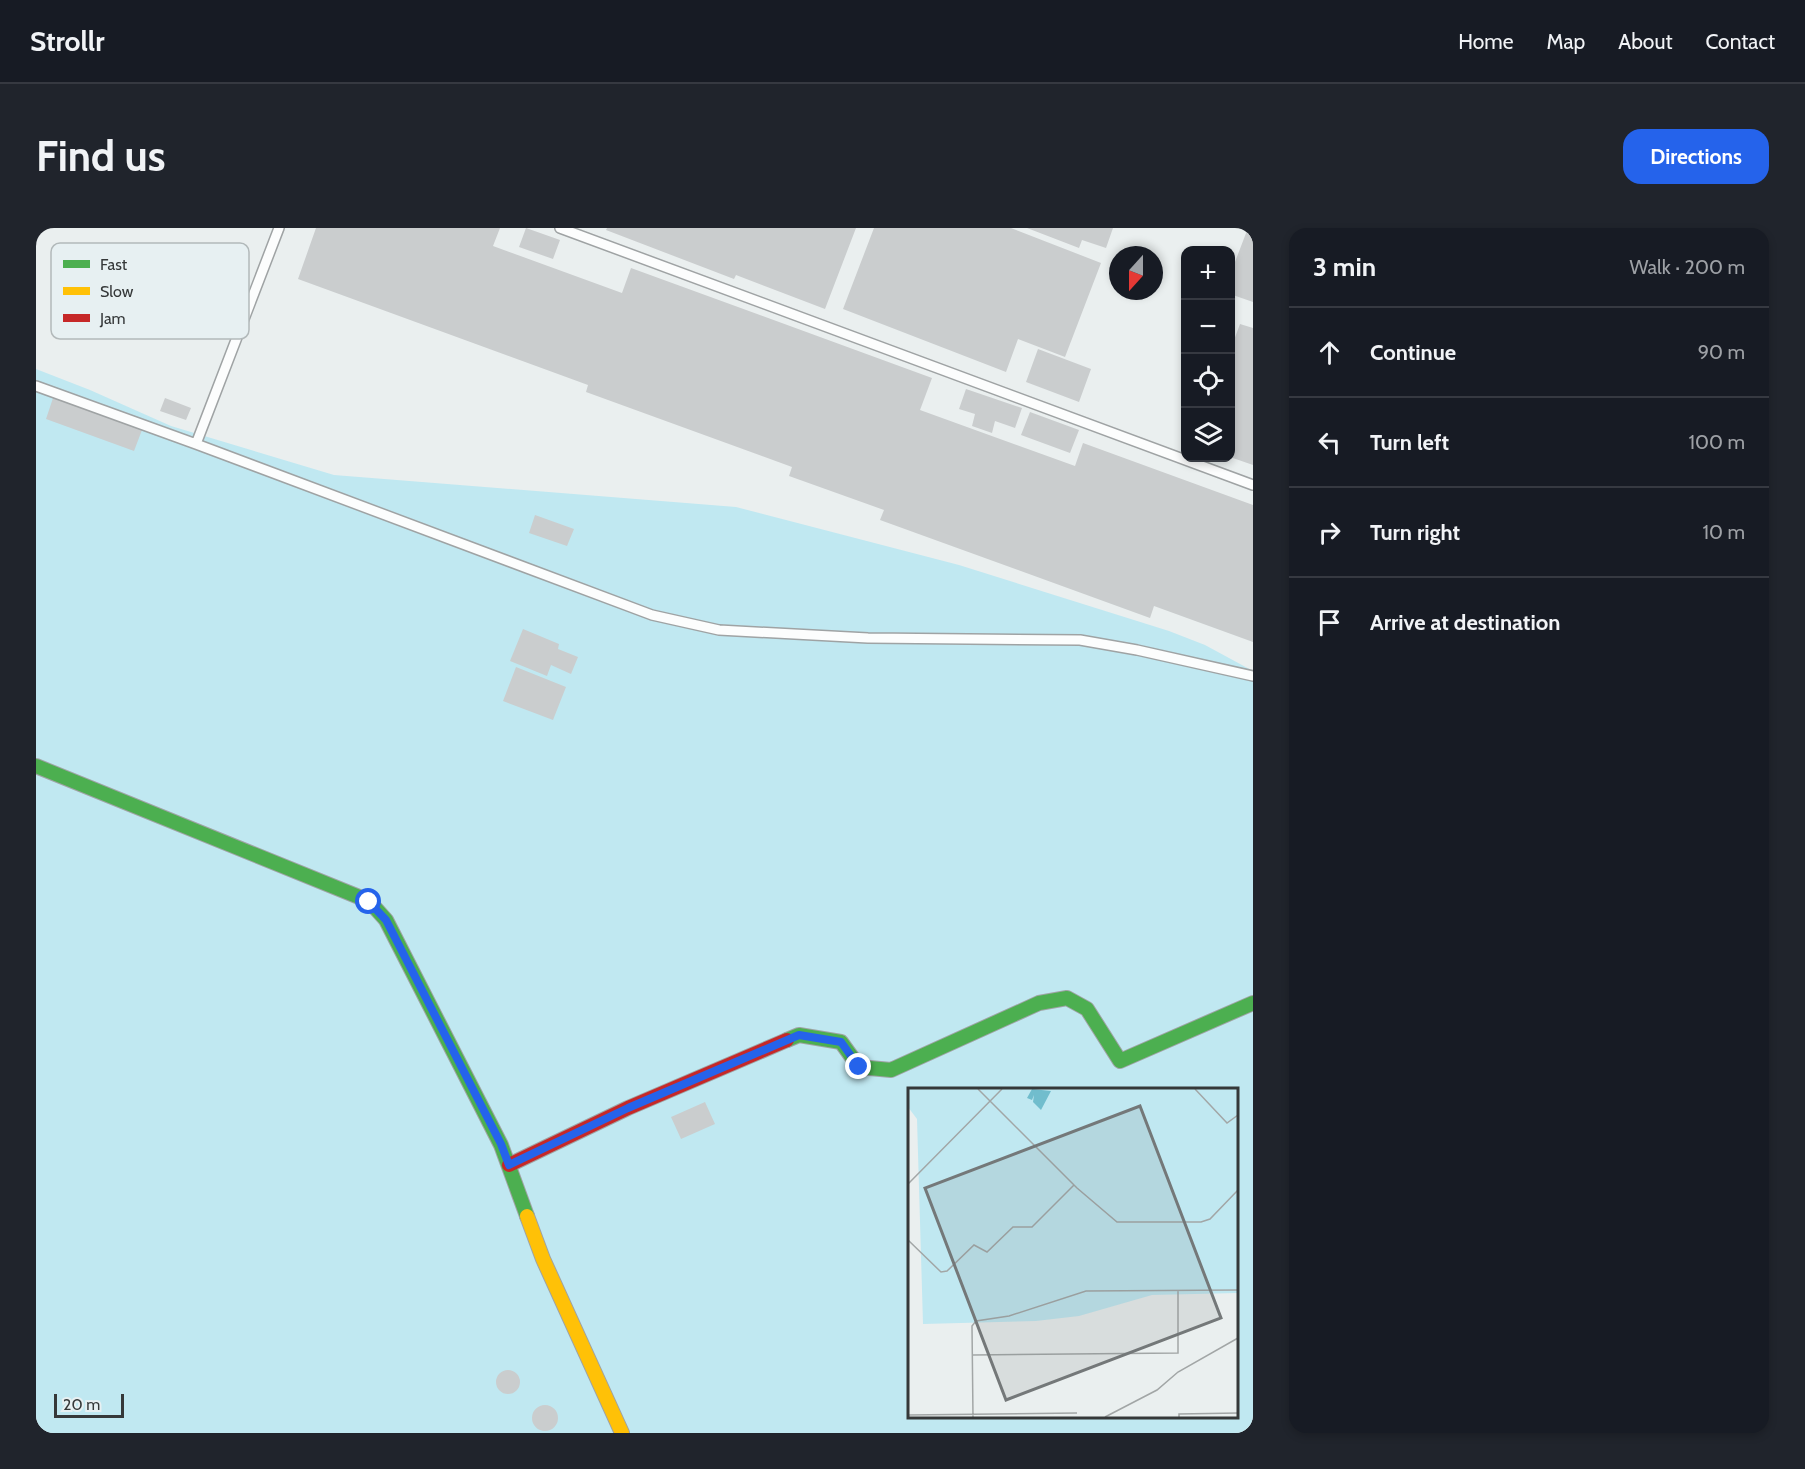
<!DOCTYPE html>
<html lang="en">
<head>
<meta charset="utf-8">
<style>
	body { margin:0; font-family:Cabin,sans-serif; background:#20242c; color:#f1f3f6 }
	.controls { position:absolute; right:18px; top:18px; display:grid; overflow:hidden; border-radius:12px; box-shadow:0 3px 9px #0003 }
	.controls button { width:54px; height:54px; display:grid; place-items:center; padding:0; border:0; border-bottom:2px solid #363941; background:#171b24; color:#f1f3f6; font:30px sans-serif }
	.compass { position:absolute; left:1073px; top:18px; width:54px; height:54px; border-radius:50%; background:#171b24; box-shadow:0 3px 9px #0003; rotate:201deg }
	.scale { position:absolute; left:18px; bottom:15px; width:70px; box-sizing:border-box; padding-left:6px; border:3px solid #353839; border-top:0; font-size:16px; line-height:21px; white-space:nowrap; color:#353839; -webkit-text-stroke:4px #e7f0f2; paint-order:stroke }
	.stop { position:absolute; width:18px; height:18px; margin:-14px; border:4px solid #2563eb; border-radius:50%; background:#fff }
	.stop.end { background:#2563eb; border-color:#fff; box-shadow:0 2px 6px #0008 }
	.list { margin:0; padding:0; list-style:none }
	h2 { display:flex; justify-content:space-between; align-items:center; height:78px; margin:0; padding:0 24px; font-size:26px }
	h2 small { font-size:20px; font-weight:400; color:#9ea1a6 }
	.list li { display:grid; grid-template-columns:39px 1fr auto; gap:18px; align-items:center; box-sizing:border-box; height:90px; padding:0 24px; border-top:2px solid #363941 }
	.list b { display:block; font-size:22px; white-space:nowrap }
	.list em { font-size:20px; font-style:normal; color:#9ea1a6 }
	.icon { flex:none; width:33px; height:33px; fill:none; stroke:currentColor; stroke-width:2; stroke-linecap:round; stroke-linejoin:round }
	.map { position:relative; flex:none; width:1217px; height:1205px; overflow:hidden; border-radius:18px }
	header { display:flex; align-items:center; gap:36px; box-sizing:border-box; height:84px; padding:0 30px; background:#171b24; border-bottom:2px solid #363941 }
	header strong { font-size:28px }
	nav { display:flex; gap:33px; margin-inline-start:auto; font-size:21px }
	.intro { display:flex; align-items:center; justify-content:space-between; box-sizing:border-box; height:144px; padding:0 36px }
	h1 { margin:0; font-size:42px }
	.button { padding:15px 27px; border-radius:18px; background:#2563eb; color:#fff; font-size:21px; font-weight:700 }
	main { display:flex; gap:36px; padding:0 36px }
	aside { flex:1; background:#171b24; border-radius:18px; box-shadow:0 3px 9px #0003 }
	.map>svg:first-child { display:block }
	.green { fill:#c0e8f1; fill-rule:evenodd }
	.building { fill:#cacdce }
	.lines { fill:none; stroke-linecap:round; stroke-linejoin:round }
	.lane-casing { stroke:#9fa3a4; stroke-width:12 }
	.fast-casing { stroke:#9fa3a4; stroke-width:16 }
	.slow-casing { stroke:#9fa3a4; stroke-width:16 }
	.jam-casing { stroke:#9fa3a4; stroke-width:16 }
	.lane { stroke:#fcfdfd; stroke-width:9 }
	.fast { stroke:#4caf50; stroke-width:14 }
	.slow { stroke:#ffc107; stroke-width:14 }
	.jam { stroke:#c62828; stroke-width:14 }
	.route { stroke:#2563eb; stroke-width:8 }
	.inset-road { fill:none; stroke:#a2a6a6; stroke-width:1.5 }
	.view { fill:#747879; fill-opacity:0.15; stroke:#747879; stroke-width:3 }
	.inset-edge { fill:none; stroke:#353839; stroke-width:3 }
	.key { fill:#e7f0f2; stroke:#b2b9ba; stroke-width:1.5 }
	.key-label { font-size:16px; fill:#353839 }
</style>
</head>
<body>
<header>
<strong>Strollr</strong>
<nav><a>Home</a><a>Map</a><a>About</a><a>Contact</a></nav>
</header>
<div class="intro"><h1>Find us</h1><a class="button">Directions</a></div>
<main>
<div class="map">
<svg width="1217" height="1205" viewBox="0 0 1217 1205">
	<rect width="100%" height="100%" fill="#eaefef"/>
	<path class="green" d="M0,141l54,21 81,36 163,49 402,32 223,58 210,66 36,14 48,26v762h-1217zM873,862h327v326h-327z"/>
	<path class="building" d="M280,0h184l-7,18 129,47 9,-25 301,110 -12,32 155,56 8,-23 170,62v137l-99,-36 -4,12 -270,-98 4,-10 -95,-34 3,-9 -206,-75 2,-7 -290,-106z
		M490,0l34,12 -7,19 -34,-12z
		M571,0h249l-31,81 -89,-34 -2,4 -128,-49z
		M838,0h137l90,35 -36,94 -47,-18 -12,33 -163,-63z
		M991,0h86l-7,20 -24,-8 -3,8z
		M1212,0h5v74l-23,-8v-19z
		M1204,96l13,4v137l-23,-8v-106z
		M1002,121l53,20 -12,33 -53,-20z
		M930,161l56,19 -7,20 -20,-7 -3,12 -20,-7 3,-12 -16,-5z
		M17,170l89,32 -8,21 -88,-32z
		M129,170l26,10 -5,12 -26,-9z
		M994,184l49,18 -9,23 -49,-18z
		M499,287l39,14 -7,17 -38,-13z
		M487,401l36,15 -1,5 20,8 -7,17 -20,-9 -4,11 -37,-15z
		M480,439l50,20 -13,33 -50,-19z
		M669,874l10,22 -34,15 -10,-22z
		M460 1154a12 12 0 1 1 24 0a12 12 0 1 1-24 0Z
		M496 1190a13 13 0 1 1 26 0a13 13 0 1 1-26 0Z"/>
	<g class="lines">
		<defs>
			<path id="lane" d="M524,0l693,257
				M0,158l160,58 456,171 67,15 149,8 212,2 57,10 116,26
				M160,216l83,-216"/>
			<path id="fast" d="M0,538l333,135 17,19 115,225 26,71
				M751,812l12,-5 42,7 18,25 32,3 148,-67 28,-5 20,11 33,52 133,-58"/>
			<path id="slow" d="M491,988l16,43 79,174"/>
			<path id="jam" d="M473,937l119,-57 159,-68"/>
		</defs>
		<use href="#lane" class="lane-casing"/>
		<use href="#fast" class="fast-casing"/>
		<use href="#slow" class="slow-casing"/>
		<use href="#jam" class="jam-casing"/>
		<use href="#lane" class="lane"/>
		<use href="#fast" class="fast"/>
		<use href="#slow" class="slow"/>
		<use href="#jam" class="jam"/>
	</g>
	<g class="lines">
		<path class="route" d="M333,674l17,18 115,224 8,21 119,-57 171,-73 42,7 18,25"/>
	</g>
	<g transform="translate(872 860)">
		<rect width="330" height="330" fill="#eaefef"/>
		<path d="M0,1h330v204l-86,2 -73,21 -43,5 -113,3 -6,-205 -9,-12z" fill="#c0e8f1"/>
		<path d="M124,1l19,2 -10,19 -8,-8 1,-7 -2,5 -5,-2z" fill="#71bdcd"/>
		<path class="inset-road" d="M70,1l99,99 40,34h84l9,-3 28,-29M287,1l32,34 11,-8M0,96l94,-95M0,152l33,32 6,-1 27,-26 13,7 26,-25h19l42,-42M65,267l205,-2v-62M0,327l169,-2M65,329l-1,-91 4,-5 33,-5 77,-25 152,-1M197,329l52,-27 21,-18 60,-34M271,329v-3l59,-1"/>
		<path class="view" d="M232,18l81,212 -215,82 -81,-212z"/>
		<rect width="330" height="330" class="inset-edge"/>
	</g>
	<rect x="15" y="15" width="198" height="96" rx="9" class="key"/>
	<rect x="27" y="32" width="27" height="8" fill="#4caf50"/>
	<rect x="27" y="59" width="27" height="8" fill="#ffc107"/>
	<rect x="27" y="86" width="27" height="8" fill="#c62828"/>
	<g class="key-label">
		<text x="64" y="42">Fast</text>
		<text x="64" y="69">Slow</text>
		<text x="64" y="96">Jam</text>
	</g>
</svg>
<div class="controls">
<button>+</button>
<button>−</button>
<button><svg class="icon" aria-label="locate" viewBox="0 0 24 24"><circle cx="12" cy="12" r="6"/><path d="M12 2v4M12 18v4M2 12h4M18 12h4"/></svg></button>
<button><svg class="icon" aria-label="layers" viewBox="0 0 24 24"><path d="M12 4l9 5-9 5-9-5zM3 14l9 5 9-5"/></svg></button>
</div>
<svg class="compass" viewBox="-18 -18 36 36"><path d="M0-13l5 13h-10z" fill="#e53935"/><path d="M0 13l5-13h-10z" fill="#9ea1a6"/></svg>
<div class="scale">20 m</div>
<div class="stop" style="left:333px;top:674px"></div>
<div class="stop end" style="left:823px;top:839px"></div>
</div>
<aside>
<h2>3 min<small>Walk · 200 m</small></h2>
<ul class="list">
<li><svg class="icon" aria-label="ahead" viewBox="0 0 24 24"><path d="M12 20V5M6 11l6-6 6 6"/></svg><div><b>Continue</b></div><em>90 m</em></li>
<li><svg class="icon" aria-label="left" viewBox="0 0 24 24"><path d="M17 20v-9H6M10 6l-5 5 5 5"/></svg><div><b>Turn left</b></div><em>100 m</em></li>
<li><svg class="icon" aria-label="right" viewBox="0 0 24 24"><path d="M7 20v-9h11M14 6l5 5-5 5"/></svg><div><b>Turn right</b></div><em>10 m</em></li>
<li><svg class="icon" aria-label="arrive" viewBox="0 0 24 24"><path d="M6 21V4h12l-3 4 3 4H6"/></svg><div><b>Arrive at destination</b></div></li>
</ul>
</aside>
</main>
</body>
</html>
